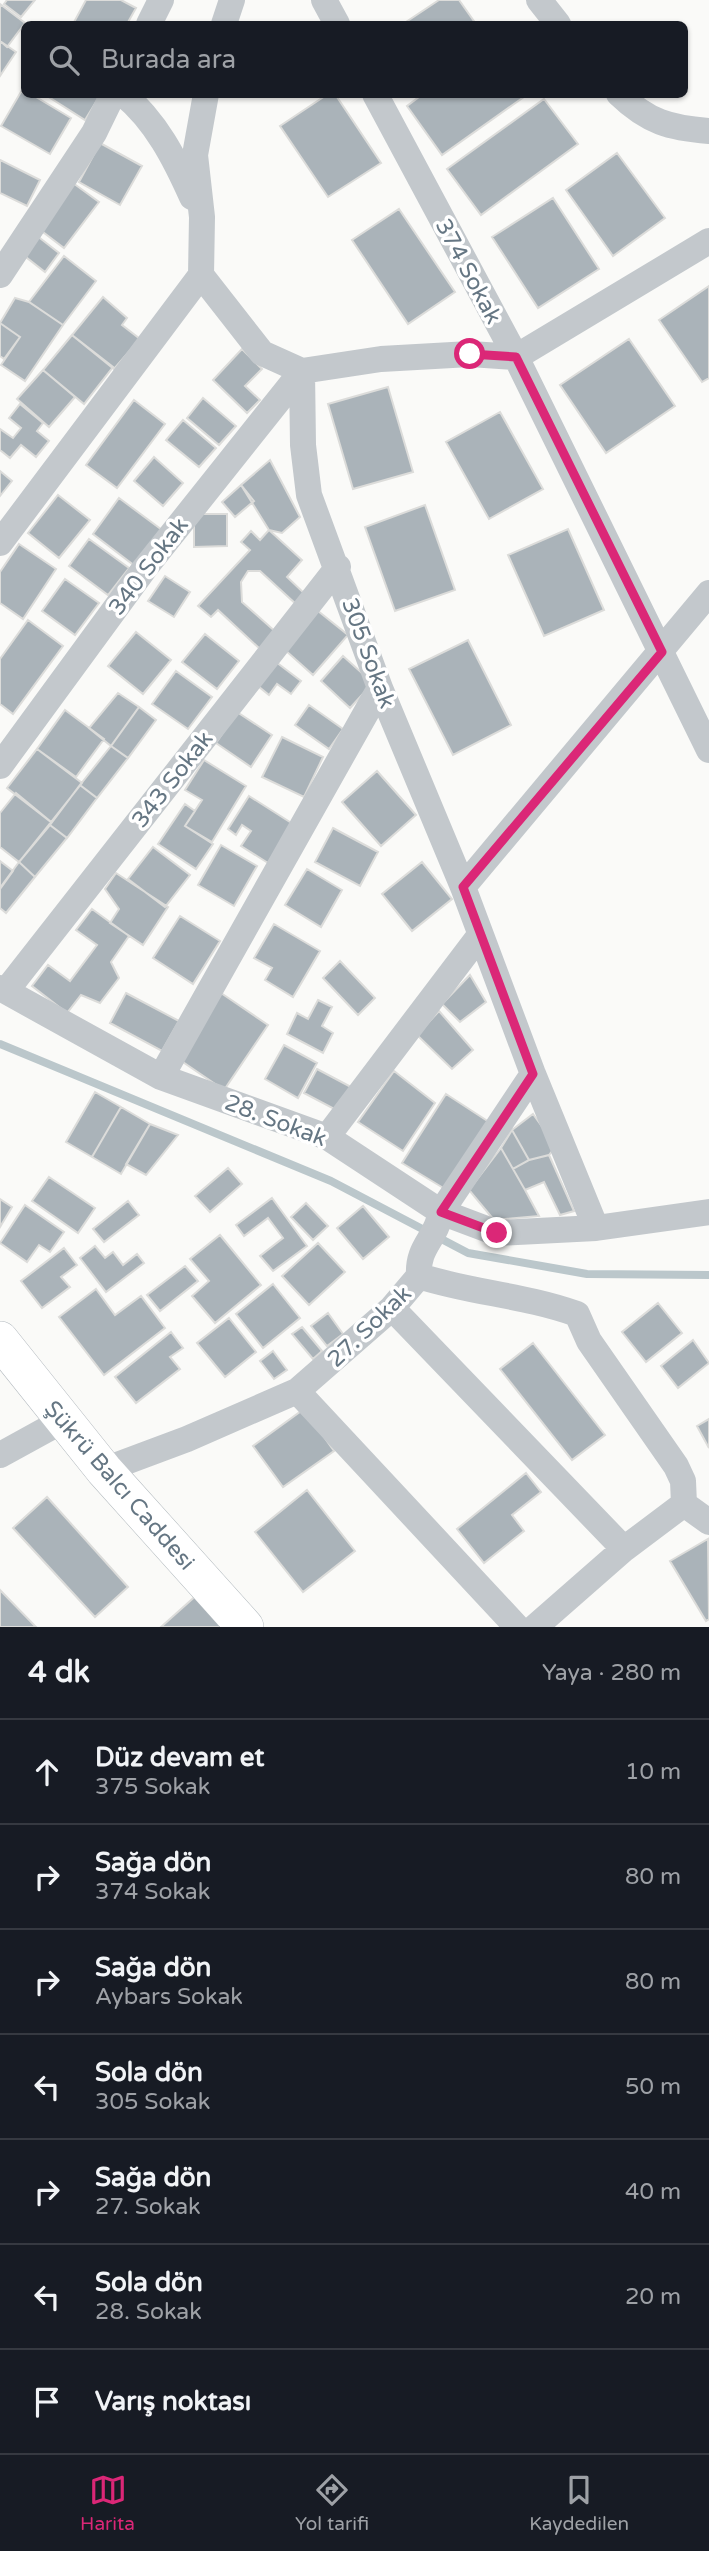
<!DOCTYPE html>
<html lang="tr">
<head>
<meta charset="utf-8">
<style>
	body { margin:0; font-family:"Varela Round",sans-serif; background:#242831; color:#f1f3f6 }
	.stop { position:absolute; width:21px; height:21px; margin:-16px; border:5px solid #db2777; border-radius:50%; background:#fff }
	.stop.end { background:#db2777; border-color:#fff; box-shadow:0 2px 7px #0008 }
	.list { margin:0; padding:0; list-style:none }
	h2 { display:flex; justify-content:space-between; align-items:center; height:91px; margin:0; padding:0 28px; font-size:30px }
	h2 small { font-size:23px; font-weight:400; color:#9ea1a6 }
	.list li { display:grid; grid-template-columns:46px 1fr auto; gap:21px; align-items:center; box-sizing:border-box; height:105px; padding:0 28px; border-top:2px solid #363941 }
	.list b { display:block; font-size:26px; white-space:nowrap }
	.list p { margin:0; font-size:23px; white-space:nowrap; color:#9ea1a6 }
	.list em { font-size:23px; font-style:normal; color:#9ea1a6 }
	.icon { flex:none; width:38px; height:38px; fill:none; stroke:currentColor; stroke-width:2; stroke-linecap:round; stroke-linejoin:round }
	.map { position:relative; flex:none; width:709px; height:1627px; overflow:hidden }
	.search { position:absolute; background:#171b24; box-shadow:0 2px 5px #0004; left:21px; right:21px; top:21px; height:77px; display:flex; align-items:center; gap:18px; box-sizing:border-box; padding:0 24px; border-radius:10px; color:#9ea1a6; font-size:26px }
	.sheet { height:826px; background:#171b24 }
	nav { display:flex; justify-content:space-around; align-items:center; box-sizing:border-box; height:98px; border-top:2px solid #363941; background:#171b24; font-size:19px; color:#9ea1a6 }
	nav a { display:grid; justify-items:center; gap:4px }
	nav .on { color:#db2777 }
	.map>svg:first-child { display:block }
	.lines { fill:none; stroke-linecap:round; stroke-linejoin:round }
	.stream { stroke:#bbc7cb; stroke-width:8 }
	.building { fill:#aab3b9; stroke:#dcdcda; stroke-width:2 }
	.secondary-casing { stroke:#b3babf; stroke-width:38 }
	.street { stroke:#c3c8cc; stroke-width:26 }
	.secondary { stroke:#fff; stroke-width:37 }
	.route { stroke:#db2777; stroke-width:9 }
	.labels { text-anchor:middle; stroke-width:7; stroke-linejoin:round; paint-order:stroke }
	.street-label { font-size:23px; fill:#657683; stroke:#fff }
</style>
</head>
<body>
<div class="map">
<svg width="709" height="1627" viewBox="0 0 709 1627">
	<rect width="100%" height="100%" fill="#fafaf8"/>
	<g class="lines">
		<path class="stream" d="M0,1044l331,137 137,72 119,21 122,1"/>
	</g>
	<path class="building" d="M7,0h28l-14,17 -17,-13z
		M86,0h35l15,8 -9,16h-54z
		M439,0h20l17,24h-73z
		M0,4l25,19 -18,24 -7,-6z
		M0,41l16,11 -16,24z
		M22,90l2,4h7l40,24 -21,36 -49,-28z
		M44,94h57l-16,26z
		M328,94h7l46,69 -53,34 -48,-71z
		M423,94h105l-86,61 -35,-49z
		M544,99l34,45 -97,71 -34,-46z
		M100,143l42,23 -22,39 -41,-23z
		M617,153l48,65 -52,38 -47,-66z
		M0,160l40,20 -13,26 -27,-13z
		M73,183l26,19 -35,46 -25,-19z
		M553,198l46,71 -61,39 -46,-71z
		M399,209l56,83 -47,32 -56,-84z
		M36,235l23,18 -14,19 -23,-18z
		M64,256l32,25 -33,44 -34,-23z
		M709,286v92l-7,4 -43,-62z
		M103,297l24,21 -5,7 18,14 -26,30 -42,-34z
		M15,298l14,4 34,23 -38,56 -24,-16 19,-28 -20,-14z
		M0,323l20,14 -16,22 -4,-3z
		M72,335l41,32 -29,37 -41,-34z
		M629,339l46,67 -69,47 -46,-68z
		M242,349l20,20 -17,17 15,14 -13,13 -34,-33z
		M43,370l32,27 -26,30 -32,-28z
		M388,387l25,85 -60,17 -25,-85z
		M203,398l33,28 -17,19 -32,-27z
		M134,400l31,24 -48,64 -31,-23z
		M20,404l23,19 -6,8 12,10 -13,16 -15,-12 -11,13 -10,-8v-21l13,9 8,-10 -12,-10z
		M500,412l43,77 -54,30 -43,-77z
		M183,420l33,28 -17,19 -33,-27z
		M154,457l29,26 -20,23 -29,-25z
		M270,460l30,57 -18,16 -13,-3 -28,-45z
		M0,471l12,10 -12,15z
		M241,485l13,16 -19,16 -13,-15z
		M58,495l32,25 -31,38 -31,-25z
		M119,498l43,32 -27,36 -42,-32z
		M425,505l30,85 -60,21 -30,-84z
		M194,514h33v32l-33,1z
		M568,529l36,81 -60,26 -36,-81z
		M269,530l33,30 -15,17 19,18 -9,10 -37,-34h-12l-7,11 1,20 35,31 -16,17 -43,-40 -7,7 -13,-11 52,-56 -9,-8 10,-11 9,9z
		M89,539l40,29 -21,27 -39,-29z
		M19,544l37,25 -33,50 -23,-16v-31z
		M165,576l25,16 -16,25 -26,-16z
		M65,579l34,24 -24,32 -33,-24z
		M318,611l30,24 -35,40 -28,-25z
		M28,620l35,26 -50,68 -13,-10v-45z
		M136,632l35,28 -28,34 -35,-28z
		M205,634l34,27 -22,28 -35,-27z
		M468,640l43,85 -58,30 -44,-86z
		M343,656l30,27 -23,25 -29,-27z
		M276,662l25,19 -10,13 -14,-10 -8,11 -11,-9z
		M176,671l36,26 -24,32 -36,-25z
		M118,693l21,14 -28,39 -22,-18z
		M309,705l34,24 -14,20 -34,-24z
		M139,707l17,13 -28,38 -17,-12z
		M65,710l39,29 -28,38 -39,-28z
		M237,712l35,23 -21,32 -35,-24z
		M282,737l41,20 -19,40 -42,-20z
		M111,746l17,12 -31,40 -17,-13z
		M37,749l45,34 -31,39 -44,-34z
		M204,760l42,26 -34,56 -27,-16 17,-26 -17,-10z
		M377,771l39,44 -35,31 -39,-44z
		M80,785l17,13 -30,40 -17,-13z
		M16,793l35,29 -32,40 -19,-15v-34z
		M249,796l44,28 -25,39 -27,-17 10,-15 -9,-6 -6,10 -8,-6z
		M185,804l10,7 -10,15 28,18 -17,25 -38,-25z
		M50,825l17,13 -32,39 -16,-15z
		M333,828l45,24 -18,34 -45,-24z
		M221,845l36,21 -23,40 -36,-21z
		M153,847l37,28 -25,32 -37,-28z
		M0,861l13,10 -13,18z
		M19,862l16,15 -29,36 -6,-5v-20z
		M422,862l30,37 -40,32 -30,-37z
		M307,869l35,21 -21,37 -36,-22z
		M116,873l52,34 -25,38 -33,-22 9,-14 -14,-20z
		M92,909l37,27 -18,26 8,16 -19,25 -19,-8 -14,18 -35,-27 16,-21 22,16 27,-36 -21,-15z
		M180,916l40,25 -27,43 -40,-26z
		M274,924l46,27 -27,46 -28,-17 7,-12 -18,-10z
		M340,961l35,37 -17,17 -35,-37z
		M470,975l16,27 -26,20 -18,-18z
		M126,993l53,28 -17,30 -52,-28z
		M221,993l47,32 -44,65 -47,-32z
		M318,1000l14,7 -10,19 11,7 -10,20 -36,-19 10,-21 11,6z
		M439,1011l34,39 -21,19 -35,-34z
		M284,1045l33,18 -19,35 -33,-19z
		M317,1069l34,18 -13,24 -34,-18z
		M394,1071l41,32 -32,48 -45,-29z
		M95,1092l26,15 -29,50 -26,-15z
		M446,1094l43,28 -44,67 -43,-26z
		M121,1107l29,17 -29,50 -29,-17z
		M533,1114l23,32 -7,9 -20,5 -17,-30z
		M150,1124l28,11 -32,40 -20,-11z
		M512,1130l17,30 -16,9 -12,-21z
		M501,1148l24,42 14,26 -45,4 -25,-30z
		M549,1155l25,56 -14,4 -16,-33 -19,8 -12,-21 16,-9z
		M228,1168l14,16 -32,28 -15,-16z
		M49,1177l46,31 -17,25 -46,-32z
		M272,1198l35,48 -34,25 -13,-15 23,-18 -15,-20 -24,18 -8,-11z
		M0,1199l12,8 -12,20z
		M128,1201l11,14 -35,27 -11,-13z
		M306,1203l22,23 -15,14 -22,-23z
		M25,1205l39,27 -14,20 -11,-7 -12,17 -27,-19z
		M363,1206l26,31 -26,22 -26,-31z
		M220,1235l41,50 -46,38 -23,-27 17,-15 -19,-22z
		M318,1243l27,29 -36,33 -27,-29z
		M95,1246l10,12 8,-6 10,13 14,-11 7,9 -38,29 -26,-34z
		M64,1248l13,17 -16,12 9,10 -28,21 -21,-27z
		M185,1266l13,15 -38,30 -13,-16z
		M273,1284l27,34 -37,30 -27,-34z
		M96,1289l19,26 26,-19 24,32 -61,47 -45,-58z
		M658,1303l24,30 -36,29 -24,-30z
		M328,1313l15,21 -16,12 -16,-20z
		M229,1318l27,34 -31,25 -28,-34z
		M302,1327l20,24 -9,8 -21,-25z
		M171,1332l12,16 -13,9 10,12 -44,34 -21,-26z
		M693,1340l16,23 -31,25 -17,-22z
		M533,1343l72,92 -33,25 -72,-91z
		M273,1351l14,19 -13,9 -14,-18z
		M304,1409l30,42 -51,36 -30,-41z
		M709,1419v29l-12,-22z
		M526,1473l15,19 -29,23 12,16 -40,32 -27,-34z
		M307,1490l48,61 -52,41 -48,-60z
		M47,1497l81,90 -33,30 -82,-89z
		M708,1539l1,80 -3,2 -36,-60z
		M0,1590l36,37h-36z
		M199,1593l28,34h-66z"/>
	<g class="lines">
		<defs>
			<path id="secondary" d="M0,1340l104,130 141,157"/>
		</defs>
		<use href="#secondary" class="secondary-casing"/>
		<path class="street" d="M324,0l13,24
			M539,0l19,24
			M149,24l12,-24
			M224,24l8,-24
			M123,94c33,27 52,65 69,103
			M206,94l-11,61 7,62 -1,58 61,78 40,18
			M375,94l141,263 193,393
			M619,94c29,28 51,34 90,37
			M0,275l94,-142 19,-39
			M302,371l1,74 6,50 71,193 83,199 70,187 63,154
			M302,371l79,-12 89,-5 46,3 193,-116
			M0,543l201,-268
			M0,766l145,-198 157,-197
			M463,887l246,-294
			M0,988l161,89 166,60 114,75 56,21 99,-5 113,-16
			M6,991l332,-424
			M161,1077l219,-389
			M327,1137l153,-202
			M419,1276c53,17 105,19 158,38l12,27 87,125 7,15 1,23 25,18
			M392,1308l232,241
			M297,1391l220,236
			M0,1455l62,-34
			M104,1470l83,-31 110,-48 95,-83 27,-32c-2,-30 17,-36 22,-64l92,-138
			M535,1627l89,-78 60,-45"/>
		<use href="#secondary" class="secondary"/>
	</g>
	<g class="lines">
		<path class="route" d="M470,354l46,3 146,295 -199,235 70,187 -92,138 56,21"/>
	</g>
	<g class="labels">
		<g class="street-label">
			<text transform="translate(469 271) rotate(62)" y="8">374 Sokak</text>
			<text transform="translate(148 566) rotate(-53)" y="8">340 Sokak</text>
			<text transform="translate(369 653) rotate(70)" y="8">305 Sokak</text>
			<text transform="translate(172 779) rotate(-52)" y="8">343 Sokak</text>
			<text transform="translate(276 1120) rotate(21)" y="8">28. Sokak</text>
			<text transform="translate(369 1326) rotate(-44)" y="8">27. Sokak</text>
			<text transform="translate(120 1485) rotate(49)" y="8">Şükrü Balcı Caddesi</text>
		</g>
	</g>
</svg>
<div class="stop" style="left:470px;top:354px"></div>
<div class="stop end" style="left:497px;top:1233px"></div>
<div class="search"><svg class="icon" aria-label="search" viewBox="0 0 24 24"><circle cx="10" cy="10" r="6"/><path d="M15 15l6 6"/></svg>Burada ara</div>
</div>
<section class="sheet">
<h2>4 dk<small>Yaya · 280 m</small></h2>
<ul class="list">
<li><svg class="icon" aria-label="ahead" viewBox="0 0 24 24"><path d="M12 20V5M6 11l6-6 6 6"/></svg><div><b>Düz devam et</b><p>375 Sokak</p></div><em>10 m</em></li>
<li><svg class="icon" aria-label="right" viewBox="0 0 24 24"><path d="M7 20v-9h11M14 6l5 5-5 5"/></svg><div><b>Sağa dön</b><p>374 Sokak</p></div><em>80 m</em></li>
<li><svg class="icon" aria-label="right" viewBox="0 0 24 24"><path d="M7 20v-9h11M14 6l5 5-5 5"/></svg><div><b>Sağa dön</b><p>Aybars Sokak</p></div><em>80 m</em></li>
<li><svg class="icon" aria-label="left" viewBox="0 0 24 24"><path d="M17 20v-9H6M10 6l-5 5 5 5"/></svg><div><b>Sola dön</b><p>305 Sokak</p></div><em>50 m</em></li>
<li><svg class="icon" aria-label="right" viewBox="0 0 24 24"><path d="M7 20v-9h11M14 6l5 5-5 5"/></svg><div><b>Sağa dön</b><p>27. Sokak</p></div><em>40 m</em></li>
<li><svg class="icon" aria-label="left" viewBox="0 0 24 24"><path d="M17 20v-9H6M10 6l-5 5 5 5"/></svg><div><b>Sola dön</b><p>28. Sokak</p></div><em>20 m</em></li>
<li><svg class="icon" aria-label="arrive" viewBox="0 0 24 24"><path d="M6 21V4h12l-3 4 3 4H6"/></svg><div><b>Varış noktası</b></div></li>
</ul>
</section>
<nav>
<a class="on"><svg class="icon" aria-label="map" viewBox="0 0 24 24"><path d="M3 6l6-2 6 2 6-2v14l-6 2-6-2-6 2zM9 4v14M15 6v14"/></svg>Harita</a>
<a><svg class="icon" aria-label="directions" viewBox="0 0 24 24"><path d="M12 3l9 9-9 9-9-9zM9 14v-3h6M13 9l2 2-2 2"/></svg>Yol tarifi</a>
<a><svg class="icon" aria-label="saved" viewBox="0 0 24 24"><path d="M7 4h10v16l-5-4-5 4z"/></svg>Kaydedilen</a>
</nav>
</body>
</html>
